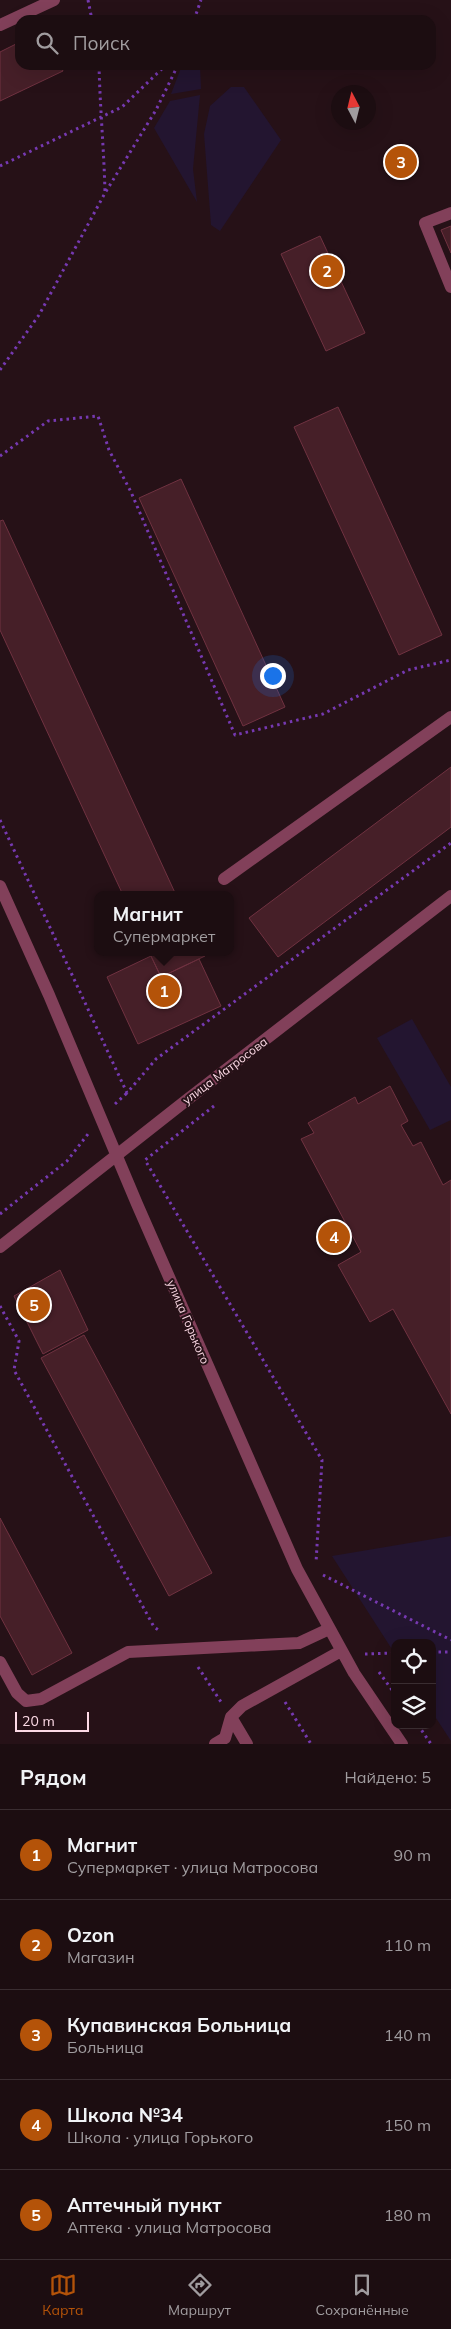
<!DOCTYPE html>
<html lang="ru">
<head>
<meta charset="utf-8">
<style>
	body { margin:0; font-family:Mulish,sans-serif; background:#25161a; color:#f1f3f6 }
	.controls { position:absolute; right:15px; bottom:15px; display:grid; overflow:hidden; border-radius:10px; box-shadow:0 5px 20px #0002 }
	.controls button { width:45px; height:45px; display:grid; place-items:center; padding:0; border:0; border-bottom:1px solid #3a2d31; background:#1c0d11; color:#f1f3f6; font:25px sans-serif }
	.compass { position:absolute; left:331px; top:85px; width:45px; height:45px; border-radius:50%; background:#1c0d11; box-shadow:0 5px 20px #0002; rotate:353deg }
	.scale { position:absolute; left:15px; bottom:12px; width:74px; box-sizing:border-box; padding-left:5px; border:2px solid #fcd9e5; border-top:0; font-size:14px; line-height:18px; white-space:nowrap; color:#fcd9e5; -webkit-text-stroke:4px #261117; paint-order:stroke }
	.you { position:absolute; left:272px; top:675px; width:18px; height:18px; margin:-12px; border:4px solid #fff; border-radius:50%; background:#1a73e8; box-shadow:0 0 0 8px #1a73e833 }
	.badge { display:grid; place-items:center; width:32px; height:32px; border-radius:50%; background:#b45309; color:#fff; font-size:16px; font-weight:700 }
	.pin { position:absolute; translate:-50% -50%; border:2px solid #fff; box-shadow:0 1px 5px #0006 }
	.popup { position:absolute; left:94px; top:891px; width:140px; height:65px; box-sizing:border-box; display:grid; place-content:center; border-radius:10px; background:#1c0d11; filter:drop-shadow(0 1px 4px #0005); font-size:16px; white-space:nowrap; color:#a09c9f }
	.popup b { font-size:19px; color:#f1f3f6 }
	.popup::after { content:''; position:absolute; left:50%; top:100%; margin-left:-10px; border:10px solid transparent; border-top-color:#1c0d11 }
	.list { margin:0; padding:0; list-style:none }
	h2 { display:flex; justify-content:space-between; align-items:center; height:65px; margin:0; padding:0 20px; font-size:21px }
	h2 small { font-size:16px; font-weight:400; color:#a09c9f }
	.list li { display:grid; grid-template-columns:32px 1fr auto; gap:15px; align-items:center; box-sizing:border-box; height:90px; padding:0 20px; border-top:1px solid #3a2d31 }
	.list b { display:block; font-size:19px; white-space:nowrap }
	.list p { margin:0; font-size:16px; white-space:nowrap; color:#a09c9f }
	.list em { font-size:16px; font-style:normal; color:#a09c9f }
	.icon { flex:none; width:28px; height:28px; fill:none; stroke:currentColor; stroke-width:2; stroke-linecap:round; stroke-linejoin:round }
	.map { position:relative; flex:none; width:451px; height:1744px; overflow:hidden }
	.search { position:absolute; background:#1c0d11; box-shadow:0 5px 20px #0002; left:15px; right:15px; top:15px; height:55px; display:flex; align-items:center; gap:12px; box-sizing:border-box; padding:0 18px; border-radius:15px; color:#a09c9f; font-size:19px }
	.sheet { height:515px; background:#1c0d11 }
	nav { display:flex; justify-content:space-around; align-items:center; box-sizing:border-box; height:70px; border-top:1px solid #3a2d31; background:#1c0d11; font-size:14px; color:#a09c9f }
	nav a { display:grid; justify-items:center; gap:2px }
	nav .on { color:#b45309 }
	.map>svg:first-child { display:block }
	.green { fill:#231530 }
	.building { fill:#461f28; stroke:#703241 }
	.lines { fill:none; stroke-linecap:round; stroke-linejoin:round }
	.path { stroke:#7639b1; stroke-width:3; stroke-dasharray:2.5 4; stroke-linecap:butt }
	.minor { stroke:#82405a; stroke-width:12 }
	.labels { text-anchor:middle; stroke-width:4; stroke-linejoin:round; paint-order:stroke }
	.street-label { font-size:12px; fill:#fcd9e5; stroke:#261117 }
</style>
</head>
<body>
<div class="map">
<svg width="451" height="1744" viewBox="0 0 451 1744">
	<rect width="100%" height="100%" fill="#261117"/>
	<path class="green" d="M182,65h18l1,24 -30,5z
		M231,87h13l37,53 -61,91 -9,-6 -7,-91 6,-28z
		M200,95l-7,74 4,33 -43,-74 16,-27z
		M412,1019l39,68v33l-21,10 -53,-92z
		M451,1536v205l-19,-29v-69h-37v11l-63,-98z"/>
	<path class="building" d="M20,42v23h40l3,6 -63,30v-49z
		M451,226v27l-10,-23z
		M320,236l45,97 -39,18 -45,-97z
		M338,407l104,228 -43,20 -105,-228z
		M181,479l104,228 -42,19 -104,-228z
		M3,520l173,375h-53l-123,-265v-109z
		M451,767v60l-173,130 -29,-39z
		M149,952h54l2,4 -44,21z
		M151,956l10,21 38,-18 22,47 -83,38 -31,-67z
		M390,1086l18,35 -7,4 12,21 8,-4 22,43 8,-5v234l-58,-105 -23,13 -32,-57 23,-13 -60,-113 13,-6 -6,-10 47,-26 3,7z
		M60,1270l28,60 -45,24 -29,-58z
		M84,1335l128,238 -43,23 -128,-238z
		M0,1518l72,135 -40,22 -32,-59z"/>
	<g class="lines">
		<path class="path" d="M88,0l4,20
			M194,20l7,-20
			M99,65c1,43 5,85 6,128
			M0,166l122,-59 44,-42
			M0,370l39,-55 66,-122 51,-83 22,-45
			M0,456l48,-35 50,-5 11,34 22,42 104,243 88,-21 85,-44 43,-10
			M0,820l127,273 29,-34 295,-216
			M115,1104l12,-11
			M214,1106l-69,54 177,300 -6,103
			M0,1214l67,-53 21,-27
			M0,1306l19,35 -5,29 140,257 6,4
			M323,1575l128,65
			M432,1652h19
			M365,1654l30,-1
			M198,1667l23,35
			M379,1672l16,22
			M285,1702l26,42
			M418,1725l13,19"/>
		<path class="minor" d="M0,25l54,-25
			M451,213l-26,10 26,64
			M224,879l227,-162
			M0,886l49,109 88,209 160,365 57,104 48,71
			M0,1247l188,-148 263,-203
			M0,1662l17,31 9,8 15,-2 87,-47 171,-9 30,-14
			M231,1717l16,27
			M215,1744l10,-6 6,-21 11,-11 99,-55"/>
	</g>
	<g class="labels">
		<g class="street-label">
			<text transform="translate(225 1071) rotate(-37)" y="4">улица Матросова</text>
			<text transform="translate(188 1322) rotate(67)" y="4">улица Горького</text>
		</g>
	</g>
</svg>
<div class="controls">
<button><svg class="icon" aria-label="locate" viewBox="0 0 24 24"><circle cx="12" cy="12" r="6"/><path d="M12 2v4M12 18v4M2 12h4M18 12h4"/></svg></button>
<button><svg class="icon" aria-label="layers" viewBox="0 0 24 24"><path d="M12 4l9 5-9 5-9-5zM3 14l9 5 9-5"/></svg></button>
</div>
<svg class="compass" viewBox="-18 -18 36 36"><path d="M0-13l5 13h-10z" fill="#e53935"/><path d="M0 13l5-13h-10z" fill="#a09c9f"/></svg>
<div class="scale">20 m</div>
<div class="you"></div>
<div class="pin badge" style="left:164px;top:991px">1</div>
<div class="popup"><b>Магнит</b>Супермаркет</div>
<div class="pin badge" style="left:327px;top:271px">2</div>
<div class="pin badge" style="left:401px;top:162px">3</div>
<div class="pin badge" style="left:334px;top:1237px">4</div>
<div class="pin badge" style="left:34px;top:1305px">5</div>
<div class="search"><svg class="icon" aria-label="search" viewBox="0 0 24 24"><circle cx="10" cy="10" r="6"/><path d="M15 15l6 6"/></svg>Поиск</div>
</div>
<section class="sheet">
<h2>Рядом<small>Найдено: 5</small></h2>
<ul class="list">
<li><span class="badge">1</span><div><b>Магнит</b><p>Супермаркет · улица Матросова</p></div><em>90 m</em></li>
<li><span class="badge">2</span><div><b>Ozon</b><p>Магазин</p></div><em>110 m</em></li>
<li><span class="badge">3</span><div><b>Купавинская Больница</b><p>Больница</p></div><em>140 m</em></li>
<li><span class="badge">4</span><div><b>Школа №34</b><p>Школа · улица Горького</p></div><em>150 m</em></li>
<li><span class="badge">5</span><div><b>Аптечный пункт</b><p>Аптека · улица Матросова</p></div><em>180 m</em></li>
</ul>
</section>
<nav>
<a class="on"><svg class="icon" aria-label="map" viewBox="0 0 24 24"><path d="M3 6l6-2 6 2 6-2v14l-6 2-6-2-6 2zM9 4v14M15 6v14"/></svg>Карта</a>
<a><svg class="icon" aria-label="directions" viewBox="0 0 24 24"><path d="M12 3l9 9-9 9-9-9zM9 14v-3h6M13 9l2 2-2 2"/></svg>Маршрут</a>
<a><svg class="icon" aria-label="saved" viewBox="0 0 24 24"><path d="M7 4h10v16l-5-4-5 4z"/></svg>Сохранённые</a>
</nav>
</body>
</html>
